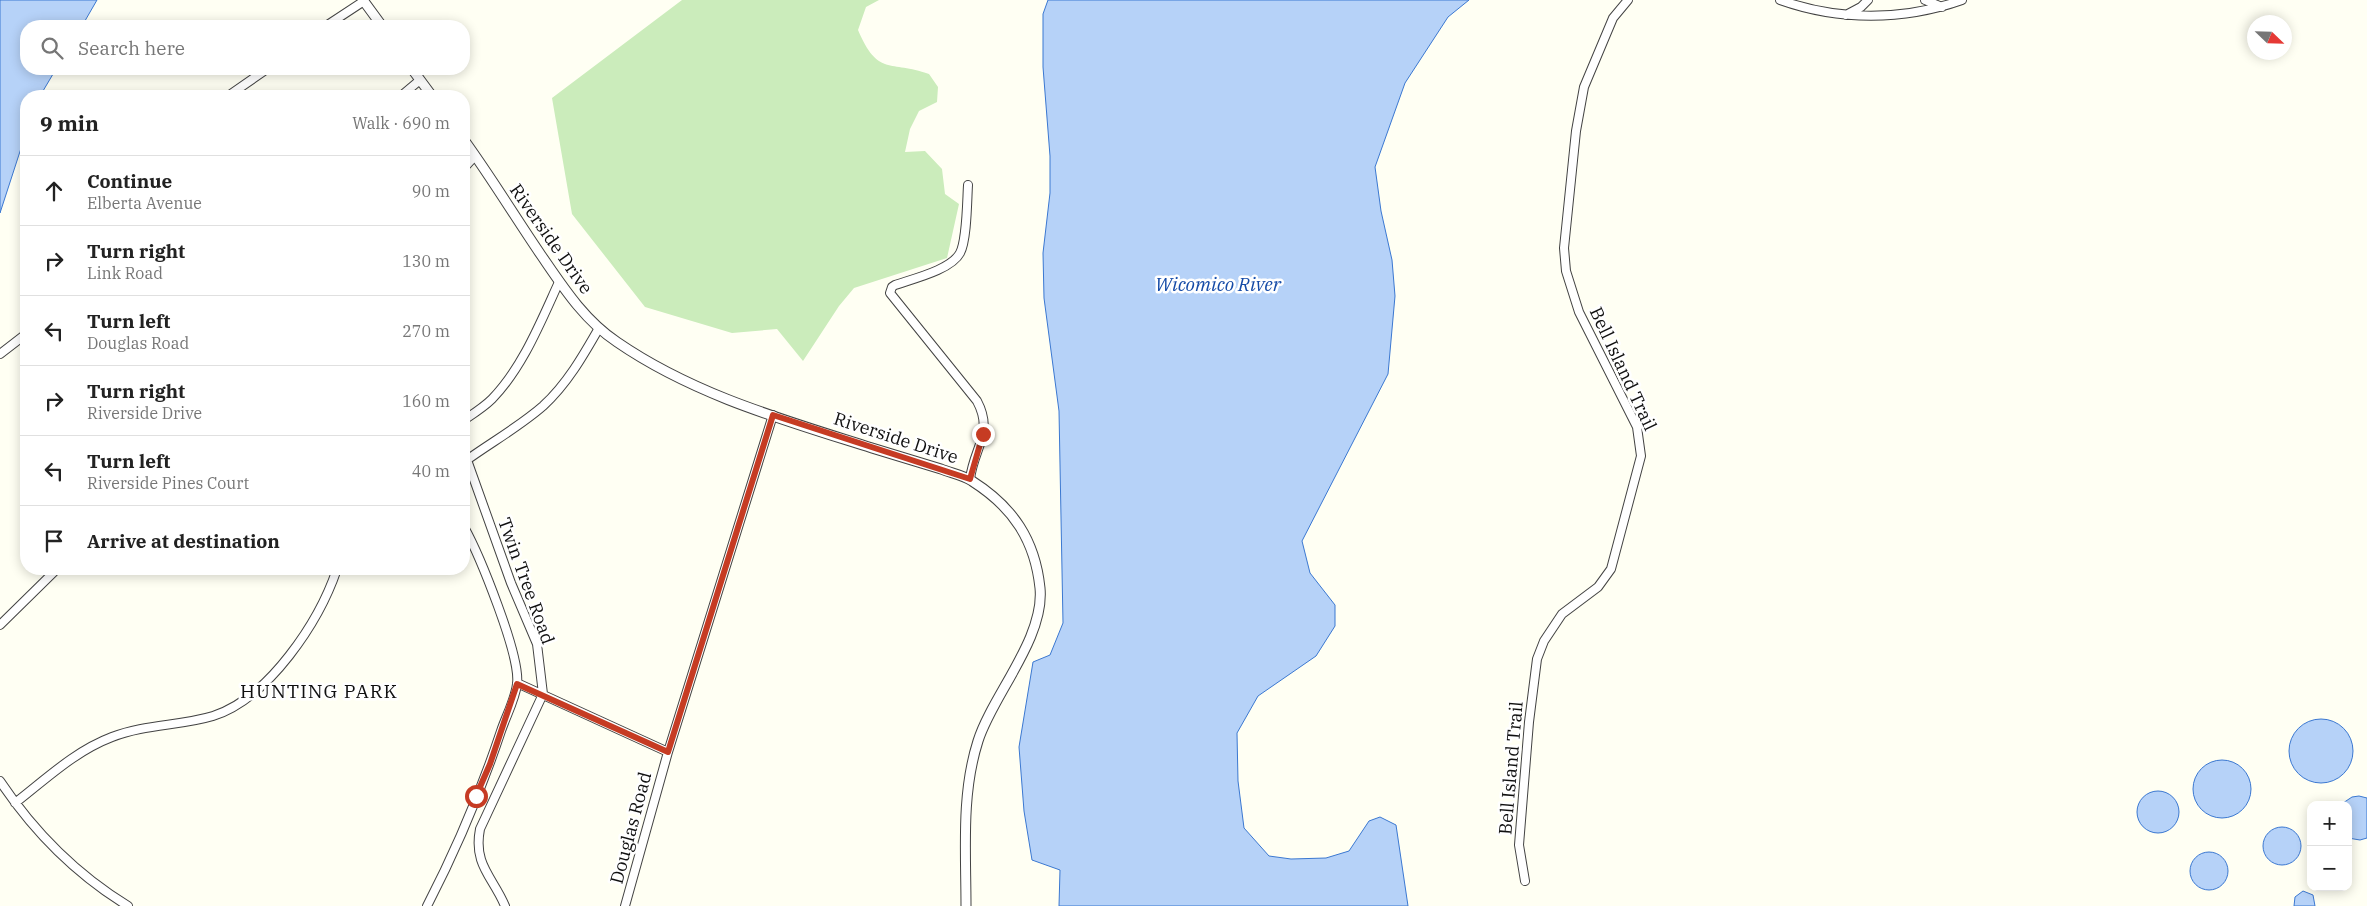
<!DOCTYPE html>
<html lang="en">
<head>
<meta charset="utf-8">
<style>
	body { margin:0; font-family:"IBM Plex Serif",serif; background:#f6f6f6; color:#222 }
	.controls { position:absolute; right:15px; bottom:15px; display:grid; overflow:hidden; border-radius:10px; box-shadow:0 2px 12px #0003 }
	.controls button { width:45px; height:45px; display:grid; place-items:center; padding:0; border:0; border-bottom:1px solid #e0e0e0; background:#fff; color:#222; font:25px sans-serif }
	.compass { position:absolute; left:2247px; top:15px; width:45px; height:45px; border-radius:50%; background:#fff; box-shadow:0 2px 12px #0003; rotate:113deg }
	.stop { position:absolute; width:15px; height:15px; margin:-11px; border:4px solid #c63b23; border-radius:50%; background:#fff }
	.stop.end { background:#c63b23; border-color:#fff; box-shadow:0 1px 5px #0008 }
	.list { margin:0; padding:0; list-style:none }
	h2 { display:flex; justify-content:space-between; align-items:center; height:65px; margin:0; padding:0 20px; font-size:21px }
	h2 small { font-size:16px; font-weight:400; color:#767676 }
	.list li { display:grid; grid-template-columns:32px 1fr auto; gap:15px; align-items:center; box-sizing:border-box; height:70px; padding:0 20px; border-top:1px solid #e0e0e0 }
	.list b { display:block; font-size:19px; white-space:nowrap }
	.list p { margin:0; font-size:16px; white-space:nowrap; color:#767676 }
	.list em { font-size:16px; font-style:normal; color:#767676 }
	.icon { flex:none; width:28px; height:28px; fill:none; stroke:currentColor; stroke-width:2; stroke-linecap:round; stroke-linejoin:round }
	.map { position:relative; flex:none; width:2367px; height:906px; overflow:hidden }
	.search { position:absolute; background:#fff; box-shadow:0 2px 12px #0003; left:20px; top:20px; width:450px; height:55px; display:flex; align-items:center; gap:12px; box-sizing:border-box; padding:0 18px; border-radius:20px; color:#767676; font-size:19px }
	.panel { position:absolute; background:#fff; box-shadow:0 2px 12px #0003; left:20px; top:90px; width:450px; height:485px; border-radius:20px }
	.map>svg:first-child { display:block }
	.green { fill:#cbecbb }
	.water { fill:#b6d2f8; stroke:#3b78d1 }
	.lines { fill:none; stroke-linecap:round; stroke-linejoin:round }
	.minor-casing { stroke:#434343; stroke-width:10 }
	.tertiary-casing { stroke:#434343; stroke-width:11 }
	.minor { stroke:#fff; stroke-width:8 }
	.tertiary { stroke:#fff; stroke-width:9 }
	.route { stroke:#c63b23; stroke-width:6 }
	.labels { text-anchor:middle; stroke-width:5; stroke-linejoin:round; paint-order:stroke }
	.street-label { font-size:18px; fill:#101010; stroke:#fff }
	.water-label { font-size:19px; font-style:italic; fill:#144aa7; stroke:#fff }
	.neighbourhood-label { font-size:19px; letter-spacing:1px; fill:#101010; stroke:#fff }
</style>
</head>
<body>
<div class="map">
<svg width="2367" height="906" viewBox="0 0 2367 906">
	<rect width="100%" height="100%" fill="#fffff3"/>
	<path class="green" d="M682,0h197l-13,7 -8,23c20,47 32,30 71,44l9,13 -1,15 -18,9 -9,18 -5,23 20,-1 17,18 3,25 14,10 -12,54 -93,30 -15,18 -36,55 -26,-32 -45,4 -87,-26 -73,-93 -20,-116z"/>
	<path class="water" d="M0,0h97l-15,26h-56v43h30l-16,27h-14v37l-26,80z
		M1048,0h421l-21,17 -43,66 -30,84 6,44 11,49 3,36 -7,78 -86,167 8,32 25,32v21l-19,30 -58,40 -21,37 1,48 6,47 25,28 22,3 35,-1 23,-7 20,-30 11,-4 16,8 12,81h-349l1,-36 -28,-10 -8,-49 -5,-64 14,-85 17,-7 13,-32 -4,-212 -15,-113 -1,-45 7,-60v-37l-7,-89v-53z
		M2289 751a32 32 0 1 1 64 0a32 32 0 1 1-64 0Z
		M2193 789a29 29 0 1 1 58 0a29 29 0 1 1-58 0Z
		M2137 812a21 21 0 1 1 42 0a21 21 0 1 1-42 0Z
		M2359,796l8,2v40l-7,2 -12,-2v-33h-8l12,-8z
		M2263 846a19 19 0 1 1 38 0a19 19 0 1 1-38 0Z
		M2190 871a19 19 0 1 1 38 0a19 19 0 1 1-38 0Z
		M2303,891l10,4 2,11h-21l1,-9z"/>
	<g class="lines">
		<defs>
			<path id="minor" d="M1780,0c59,21 123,21 182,0
				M1925,0l17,7
				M1846,15l15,-8 7,-7
				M326,26l38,-25
				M228,96l39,-27
				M401,96l19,-16
				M464,168l10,-11
				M968,185c-1,16 -1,55 -8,68 -9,17 -48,26 -65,32l-3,2 -2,6 87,108c17,32 -3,46 -7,78
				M0,354l26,-20
				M464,420c9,-6 20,-13 28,-21 31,-32 49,-78 67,-117
				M467,460l44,123 26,61 6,50 -63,135c-7,36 13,48 25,77
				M464,462c26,-19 55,-35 79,-56 24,-22 40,-50 56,-78
				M0,625l57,-56
				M517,683l151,69
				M0,781c34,51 76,93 128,125
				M15,803c31,-24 60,-52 97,-66 33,-13 68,-11 101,-21 56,-18 106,-94 124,-147
				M1525,881l-6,-36 10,-123 8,-63 7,-18 18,-27 36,-27 13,-18 30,-113 -4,-29 -58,-115 -13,-41 -2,-23 12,-117 8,-44 29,-69 15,-18
				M427,906c29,-56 54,-115 74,-175 5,-15 14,-31 16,-47 4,-28 -38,-130 -53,-157
				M625,906l43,-154 105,-337"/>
			<path id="tertiary" d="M363,0l19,26
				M412,69l20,27
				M464,140c27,37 51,77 77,115 22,32 43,65 76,87 77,53 167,78 255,106 23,7 46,14 69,21 10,4 22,6 31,12 41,26 63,59 68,107 5,50 -48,108 -62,153 -17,53 -12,110 -12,165"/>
		</defs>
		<use href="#minor" class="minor-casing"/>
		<use href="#tertiary" class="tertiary-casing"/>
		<use href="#minor" class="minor"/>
		<use href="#tertiary" class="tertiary"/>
	</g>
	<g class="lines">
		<path class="route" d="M476,796l14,-32 27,-80 151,68 105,-337 197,64 13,-45"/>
	</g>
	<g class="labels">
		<g class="street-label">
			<text transform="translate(551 239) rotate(55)" y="6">Riverside Drive</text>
			<text transform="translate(1623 369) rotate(65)" y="6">Bell Island Trail</text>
			<text transform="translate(896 438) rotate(18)" y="6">Riverside Drive</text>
			<text transform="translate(526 581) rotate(70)" y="6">Twin Tree Road</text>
			<text transform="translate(1511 768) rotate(-85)" y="6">Bell Island Trail</text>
			<text transform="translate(631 828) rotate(-75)" y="6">Douglas Road</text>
		</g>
		<g class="water-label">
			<text x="1218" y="291">Wicomico River</text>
		</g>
		<g class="neighbourhood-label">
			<text x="319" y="698">HUNTING PARK</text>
		</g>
	</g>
</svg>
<div class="controls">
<button>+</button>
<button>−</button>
</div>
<svg class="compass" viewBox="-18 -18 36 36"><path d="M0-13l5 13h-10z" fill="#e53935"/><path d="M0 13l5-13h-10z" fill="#767676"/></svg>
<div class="stop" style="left:476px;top:796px"></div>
<div class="stop end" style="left:983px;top:434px"></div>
<div class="search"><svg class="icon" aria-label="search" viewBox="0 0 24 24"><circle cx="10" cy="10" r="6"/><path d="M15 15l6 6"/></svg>Search here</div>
<section class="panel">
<h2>9 min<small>Walk · 690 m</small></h2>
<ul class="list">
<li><svg class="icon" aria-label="ahead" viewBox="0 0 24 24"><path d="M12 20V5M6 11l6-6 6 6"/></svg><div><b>Continue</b><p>Elberta Avenue</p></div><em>90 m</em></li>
<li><svg class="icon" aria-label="right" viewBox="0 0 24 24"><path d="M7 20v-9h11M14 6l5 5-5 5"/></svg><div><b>Turn right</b><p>Link Road</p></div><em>130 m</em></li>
<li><svg class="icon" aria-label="left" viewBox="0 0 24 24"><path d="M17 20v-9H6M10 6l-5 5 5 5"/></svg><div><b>Turn left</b><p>Douglas Road</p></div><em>270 m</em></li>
<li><svg class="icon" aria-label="right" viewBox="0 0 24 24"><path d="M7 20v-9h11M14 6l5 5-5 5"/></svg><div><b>Turn right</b><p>Riverside Drive</p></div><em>160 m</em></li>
<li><svg class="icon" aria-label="left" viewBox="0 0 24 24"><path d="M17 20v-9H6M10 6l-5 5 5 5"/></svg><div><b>Turn left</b><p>Riverside Pines Court</p></div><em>40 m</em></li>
<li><svg class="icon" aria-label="arrive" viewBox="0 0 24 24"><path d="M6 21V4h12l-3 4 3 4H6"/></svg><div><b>Arrive at destination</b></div></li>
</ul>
</section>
</div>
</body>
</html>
